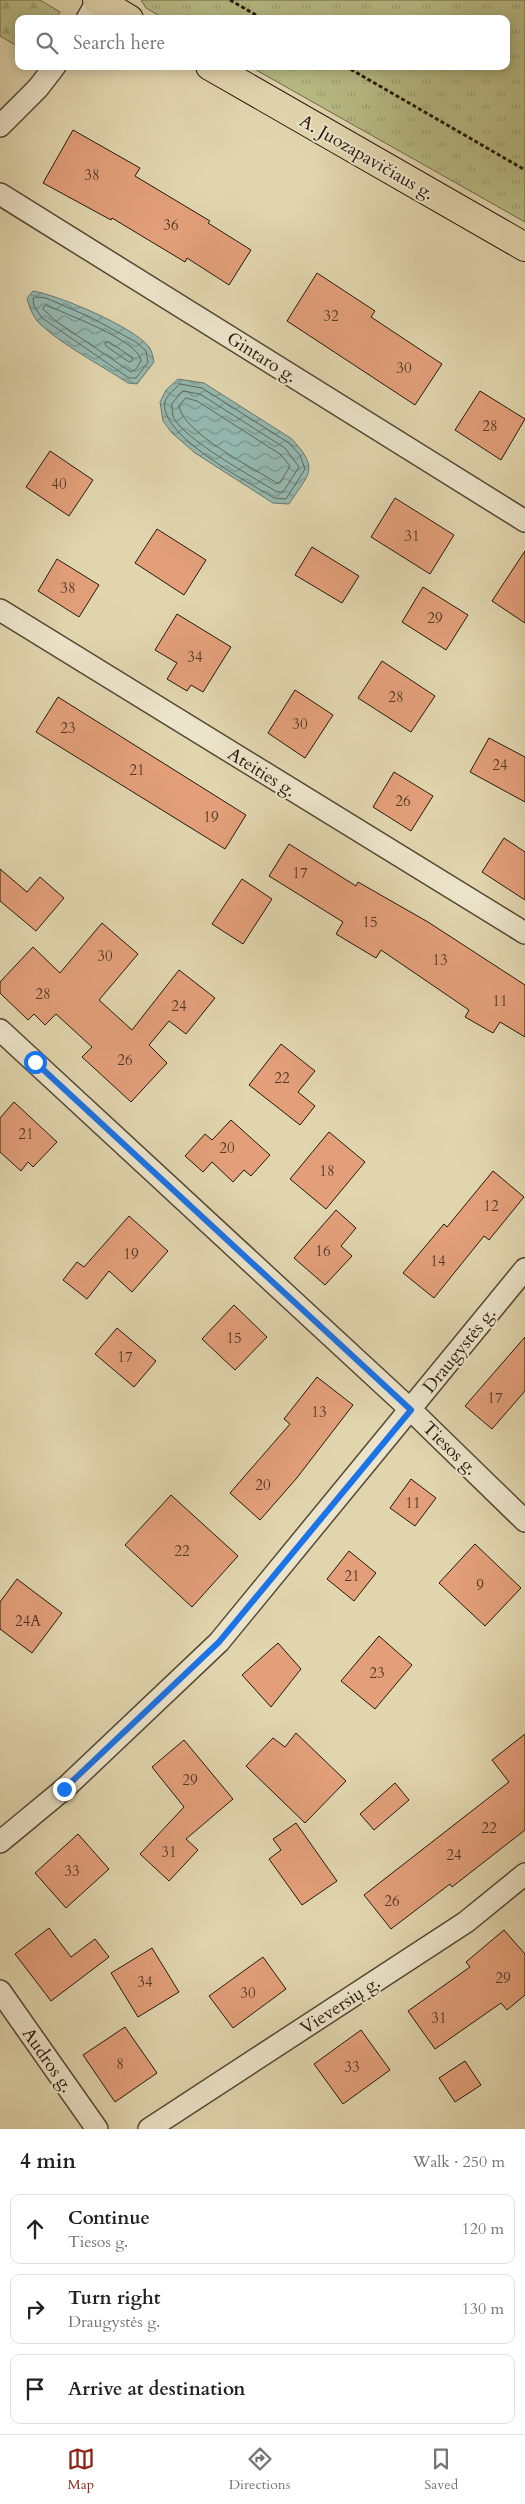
<!DOCTYPE html>
<html lang="en">
<head>
<meta charset="utf-8">
<style>
	body { margin:0; font-family:Cardo,serif; background:#f2f2f2; color:#202124 }
	.stop { position:absolute; width:15px; height:15px; margin:-11px; border:4px solid #1a73e8; border-radius:50%; background:#fff }
	.stop.end { background:#1a73e8; border-color:#fff; box-shadow:0 1px 5px #0008 }
	.list { margin:0; padding:0; list-style:none }
	h2 { display:flex; justify-content:space-between; align-items:center; height:65px; margin:0; padding:0 20px; font-size:21px }
	h2 small { font-size:16px; font-weight:400; color:#757577 }
	.list li { display:grid; grid-template-columns:32px 1fr auto; gap:15px; align-items:center; box-sizing:border-box; height:70px; margin:0 10px 10px; padding:0 10px; border:1px solid #e0e0e0; border-radius:10px }
	.list b { display:block; font-size:19px; white-space:nowrap }
	.list p { margin:0; font-size:16px; white-space:nowrap; color:#757577 }
	.list em { font-size:16px; font-style:normal; color:#757577 }
	.icon { flex:none; width:28px; height:28px; fill:none; stroke:currentColor; stroke-width:2; stroke-linecap:round; stroke-linejoin:round }
	.map { position:relative; flex:none; width:525px; height:2129px; overflow:hidden }
	.search { position:absolute; background:#fff; box-shadow:0 2px 12px #0003; left:15px; right:15px; top:15px; height:55px; display:flex; align-items:center; gap:12px; box-sizing:border-box; padding:0 18px; border-radius:10px; color:#757577; font-size:19px }
	.sheet { height:305px; background:#fff }
	nav { display:flex; justify-content:space-around; align-items:center; box-sizing:border-box; height:70px; border-top:1px solid #e0e0e0; background:#fff; font-size:14px; color:#757577 }
	nav a { display:grid; justify-items:center; gap:2px }
	nav .on { color:#8f2418 }
	.map>svg:first-child { display:block }
	.grass { fill:url(#grass-tufts); stroke:#6f6a48 }
	.forest { fill:url(#forest-firs); stroke:#6f6a48 }
	.water { fill:url(#water-waves); stroke:#69786d }
	.lines { fill:none; stroke-linecap:round; stroke-linejoin:round }
	.shore { stroke:#5e685c; stroke-width:1 }
	.building { fill:#e29f7a; stroke:#26190a }
	.minor-casing { stroke:#554833; stroke-width:24 }
	.primary-casing { stroke:#26190a; stroke-width:30 }
	.path { stroke:#26190a; stroke-width:3; stroke-dasharray:4 2.5; stroke-linecap:butt }
	.minor { stroke:#ece4ca; stroke-width:21 }
	.primary { stroke:#e1d5ae; stroke-width:28 }
	.route { stroke:#1a73e8; stroke-width:6 }
	.labels { text-anchor:middle; stroke-width:4; stroke-linejoin:round; paint-order:stroke }
	.number-label { font-size:15px; fill:#553a26 }
	.street-label { font-size:18px; fill:#26190a; stroke:#ece4ca }
</style>
</head>
<body>
<div class="map">
<svg width="525" height="2129" viewBox="0 0 525 2129">
	<defs>
		<pattern id="grass-tufts" width="24" height="20" patternUnits="userSpaceOnUse" patternTransform="scale(1.25)"><rect width="24" height="20" fill="#b8bc86"/><path d="M3 7l-1-3M5 7V3M7 7l1-3M15 17l-1-3M17 17v-4M19 17l1-3" fill="none" stroke="#9ea172"/></pattern>
		<pattern id="forest-firs" width="22" height="20" patternUnits="userSpaceOnUse" patternTransform="scale(1.25)"><rect width="22" height="20" fill="#b8bc86"/><path d="M5 1l3.5 6h-7zM16 11l3.5 6h-7z" fill="#9ea172"/></pattern>
		<pattern id="water-waves" width="16" height="10" patternUnits="userSpaceOnUse" patternTransform="scale(1.25)"><rect width="16" height="10" fill="#95b8af"/><path d="M0 5q4-4 8 0t8 0" fill="none" stroke="#79958d"/></pattern>
	</defs>
	<rect width="100%" height="100%" fill="#e1d5ae"/>
	<filter id="stains"><feTurbulence type="fractalNoise" baseFrequency=".004" numOctaves="4"/><feColorMatrix values="0 0 0 0 .2 0 0 0 0 .09 0 0 0 0 .02 0 0 0 .5 -.17"/></filter>
	<radialGradient id="worn" r=".72"><stop offset=".6" stop-color="#630" stop-opacity="0"/><stop offset="1" stop-color="#630" stop-opacity=".3"/></radialGradient>
	<path class="grass" d="M141,0h384v222l-276,-156h257v-47h-341l-19,-11z"/>
	<path class="forest" d="M0,0h40l20,12 -5,7h-36v28l-19,-11z"/>
	<path class="water" d="M33,291c25,4 101,36 116,56 3,4 4,10 5,15l-17,22 -9,-1c-26,-17 -69,-40 -90,-61 -6,-7 -9,-16 -11,-24z
		M178,379l26,4 88,56c28,31 17,34 -3,65l-16,-1 -78,-50 -23,-20 -9,-12 -3,-19 6,-12z"/>
	<g class="lines">
		<path class="shore" d="M36,297l10,1 44,19 46,25 10,9 2,11 -12,16h-7l-87,-60 -8,-12 -1,-7z
			M46,305c19,9 93,35 95,56l-5,8 -5,3 -74,-50 -14,-13z
			M109,342l24,16 -1,3 -3,1 -23,-16 -1,-3z
			M180,384l22,4 87,55 11,12 5,14 -19,30 -12,-1c-24,-15 -116,-63 -109,-96 2,-7 10,-13 15,-18z
			M183,391l17,3 85,54 14,19 -16,25h-6c-22,-14 -96,-54 -104,-76 -1,-4 -1,-8 -1,-12z
			M186,398l11,3 83,53 10,12 -10,17h-3c-24,-15 -94,-50 -98,-77z"/>
	</g>
	<path class="building" d="M73,130l67,38 -5,8 75,45 -2,2 43,27 -22,35 -42,-27 -2,4 -73,-44 -1,2 -68,-37z
		M317,273l58,38 -4,6 71,47 -27,41 -128,-84z
		M480,391l45,28 -24,41 -46,-30z
		M50,451l43,29 -24,36 -43,-29z
		M395,498l59,37 -24,39 -59,-37z
		M157,529l49,31 -22,35 -49,-32z
		M312,547l47,29 -17,27 -47,-28z
		M525,551v72l-33,-22z
		M57,559l42,26 -20,32 -41,-26z
		M423,587l45,28 -22,35 -44,-28z
		M177,614l54,33 -28,45 -12,-7 -4,6 -20,-12 10,-16 -22,-13z
		M382,661l53,35 -24,36 -53,-34z
		M295,690l38,25 -28,43 -37,-25z
		M58,697l188,118 -21,34 -189,-117z
		M489,738l36,19v45l-55,-30z
		M394,772l39,24 -22,35 -38,-24z
		M504,838l21,14v48l-43,-28z
		M289,844l67,42 2,-4 70,40 97,63v52l-25,-15 -7,11 -28,-16 4,-7 -88,-60 -5,8 -40,-24 7,-12 -74,-46z
		M0,869l27,23 13,-15 24,21 -28,33 -36,-30z
		M242,879l30,20 -29,45 -31,-20z
		M102,923l36,31 -39,46 33,30 47,-60 36,28 -29,36 -17,-13 -20,24 18,18 -36,39 -49,-45 10,-10 -36,-33 -11,11 -11,-11 -6,6 -28,-27v-11l33,-35 27,26z
		M281,1044l34,27 -17,21 17,14 -15,19 -51,-40z
		M14,1102l43,40 -24,25 -5,-5 -7,9 -21,-19v-34z
		M231,1120l39,35 -19,21 -7,-6 -11,12 -21,-20 -9,10 -18,-16 20,-22 7,6z
		M329,1132l36,30 -39,47 -36,-30z
		M493,1171l31,26 -35,43 -5,-4 -50,62 -31,-25 41,-49 3,3z
		M336,1210l20,18 -15,18 11,10 -27,29 -31,-27z
		M129,1216l39,35 -36,41 -23,-21 -22,28 -24,-19 14,-18 7,5z
		M234,1305l33,32 -32,33 -33,-31z
		M117,1328l39,33 -22,26 -39,-33z
		M525,1337v54l-33,38 -27,-23z
		M317,1377l36,28 -57,74 -36,41 -30,-27 60,-69 -6,-5z
		M411,1479l25,19 -21,28 -25,-18z
		M171,1495l67,61 -46,51 -67,-62z
		M475,1544l46,44 -36,38 -46,-43z
		M349,1551l27,22 -22,28 -27,-22z
		M17,1579l45,34 -30,40 -32,-24v-27z
		M379,1636l33,29 -37,44 -34,-28z
		M278,1643l23,26 -30,38 -29,-32z
		M296,1733l50,48 -41,42 -59,-57 27,-28 12,9z
		M525,1734v96l-73,57 -2,-3 -59,45 -27,-34 145,-113 -17,-22z
		M184,1740l49,59 -47,40 12,11 -29,31 -29,-27 44,-47 -32,-40z
		M395,1783l14,17 -35,30 -14,-16z
		M296,1823l41,58 -35,24 -33,-46 12,-9 -8,-11z
		M78,1834l31,35 -43,39 -31,-35z
		M49,1928l22,29 24,-18 14,18 -58,44 -36,-47z
		M504,1930l21,24v41l-18,15 -6,-7 -66,46 -27,-38 62,-44 -4,-5z
		M152,1948l27,44 -41,25 -27,-44z
		M263,1957l23,32 -53,39 -24,-32z
		M125,2027l32,46 -42,29 -32,-47z
		M361,2030l29,40 -47,34 -29,-40z
		M465,2061l16,24 -26,17 -16,-24z"/>
	<g class="lines">
		<defs>
			<path id="minor" d="M87,19l11,-19
				M0,126l38,-38 17,-22
				M0,194l525,327
				M0,610l525,323
				M0,1030l411,380 114,111
				M0,1842l64,-53 155,-147 306,-373
				M0,1991l97,138
				M149,2129l317,-207 59,-48"/>
			<path id="primary" d="M97,0l32,19
				M210,66l315,181"/>
		</defs>
		<use href="#minor" class="minor-casing"/>
		<use href="#primary" class="primary-casing"/>
		<path class="path" d="M230,0l33,19
			M345,66l180,104"/>
		<use href="#minor" class="minor"/>
		<use href="#primary" class="primary"/>
	</g>
	<g class="lines">
		<path class="route" d="M35,1062l376,348 -192,232 -155,147"/>
	</g>
	<g class="labels">
		<g class="number-label">
			<text x="92" y="180">38</text>
			<text x="171" y="230">36</text>
			<text x="331" y="321">32</text>
			<text x="404" y="373">30</text>
			<text x="490" y="431">28</text>
			<text x="59" y="489">40</text>
			<text x="412" y="541">31</text>
			<text x="68" y="593">38</text>
			<text x="435" y="623">29</text>
			<text x="195" y="662">34</text>
			<text x="396" y="702">28</text>
			<text x="300" y="729">30</text>
			<text x="68" y="733">23</text>
			<text x="500" y="770">24</text>
			<text x="137" y="775">21</text>
			<text x="403" y="806">26</text>
			<text x="211" y="822">19</text>
			<text x="300" y="878">17</text>
			<text x="370" y="927">15</text>
			<text x="105" y="961">30</text>
			<text x="440" y="965">13</text>
			<text x="43" y="999">28</text>
			<text x="500" y="1006">11</text>
			<text x="179" y="1011">24</text>
			<text x="125" y="1065">26</text>
			<text x="282" y="1083">22</text>
			<text x="26" y="1139">21</text>
			<text x="227" y="1153">20</text>
			<text x="327" y="1176">18</text>
			<text x="491" y="1211">12</text>
			<text x="323" y="1256">16</text>
			<text x="131" y="1259">19</text>
			<text x="438" y="1266">14</text>
			<text x="234" y="1343">15</text>
			<text x="125" y="1362">17</text>
			<text x="495" y="1403">17</text>
			<text x="319" y="1417">13</text>
			<text x="263" y="1490">20</text>
			<text x="413" y="1508">11</text>
			<text x="182" y="1556">22</text>
			<text x="352" y="1581">21</text>
			<text x="480" y="1590">9</text>
			<text x="28" y="1626">24A</text>
			<text x="377" y="1678">23</text>
			<text x="190" y="1785">29</text>
			<text x="489" y="1833">22</text>
			<text x="169" y="1857">31</text>
			<text x="454" y="1860">24</text>
			<text x="72" y="1876">33</text>
			<text x="392" y="1906">26</text>
			<text x="503" y="1983">29</text>
			<text x="145" y="1987">34</text>
			<text x="248" y="1998">30</text>
			<text x="439" y="2023">31</text>
			<text x="120" y="2069">8</text>
			<text x="352" y="2072">33</text>
		</g>
		<g class="street-label">
			<text transform="translate(367 157) rotate(30)" y="6">A. Juozapavičiaus g.</text>
			<text transform="translate(262 357) rotate(32)" y="6">Gintaro g.</text>
			<text transform="translate(262 772) rotate(32)" y="6">Ateities g.</text>
			<text transform="translate(459 1350) rotate(-51)" y="6">Draugystės g.</text>
			<text transform="translate(450 1448) rotate(44)" y="6">Tiesos g.</text>
			<text transform="translate(340 2005) rotate(-33)" y="6">Vieversių g.</text>
			<text transform="translate(48 2060) rotate(55)" y="6">Audros g.</text>
		</g>
	</g>
	<rect width="100%" height="100%" filter="url(#stains)"/>
	<rect width="100%" height="100%" fill="url(#worn)"/>
</svg>
<div class="stop" style="left:35px;top:1062px"></div>
<div class="stop end" style="left:64px;top:1789px"></div>
<div class="search"><svg class="icon" aria-label="search" viewBox="0 0 24 24"><circle cx="10" cy="10" r="6"/><path d="M15 15l6 6"/></svg>Search here</div>
</div>
<section class="sheet">
<h2>4 min<small>Walk · 250 m</small></h2>
<ul class="list">
<li><svg class="icon" aria-label="ahead" viewBox="0 0 24 24"><path d="M12 20V5M6 11l6-6 6 6"/></svg><div><b>Continue</b><p>Tiesos g.</p></div><em>120 m</em></li>
<li><svg class="icon" aria-label="right" viewBox="0 0 24 24"><path d="M7 20v-9h11M14 6l5 5-5 5"/></svg><div><b>Turn right</b><p>Draugystės g.</p></div><em>130 m</em></li>
<li><svg class="icon" aria-label="arrive" viewBox="0 0 24 24"><path d="M6 21V4h12l-3 4 3 4H6"/></svg><div><b>Arrive at destination</b></div></li>
</ul>
</section>
<nav>
<a class="on"><svg class="icon" aria-label="map" viewBox="0 0 24 24"><path d="M3 6l6-2 6 2 6-2v14l-6 2-6-2-6 2zM9 4v14M15 6v14"/></svg>Map</a>
<a><svg class="icon" aria-label="directions" viewBox="0 0 24 24"><path d="M12 3l9 9-9 9-9-9zM9 14v-3h6M13 9l2 2-2 2"/></svg>Directions</a>
<a><svg class="icon" aria-label="saved" viewBox="0 0 24 24"><path d="M7 4h10v16l-5-4-5 4z"/></svg>Saved</a>
</nav>
</body>
</html>
